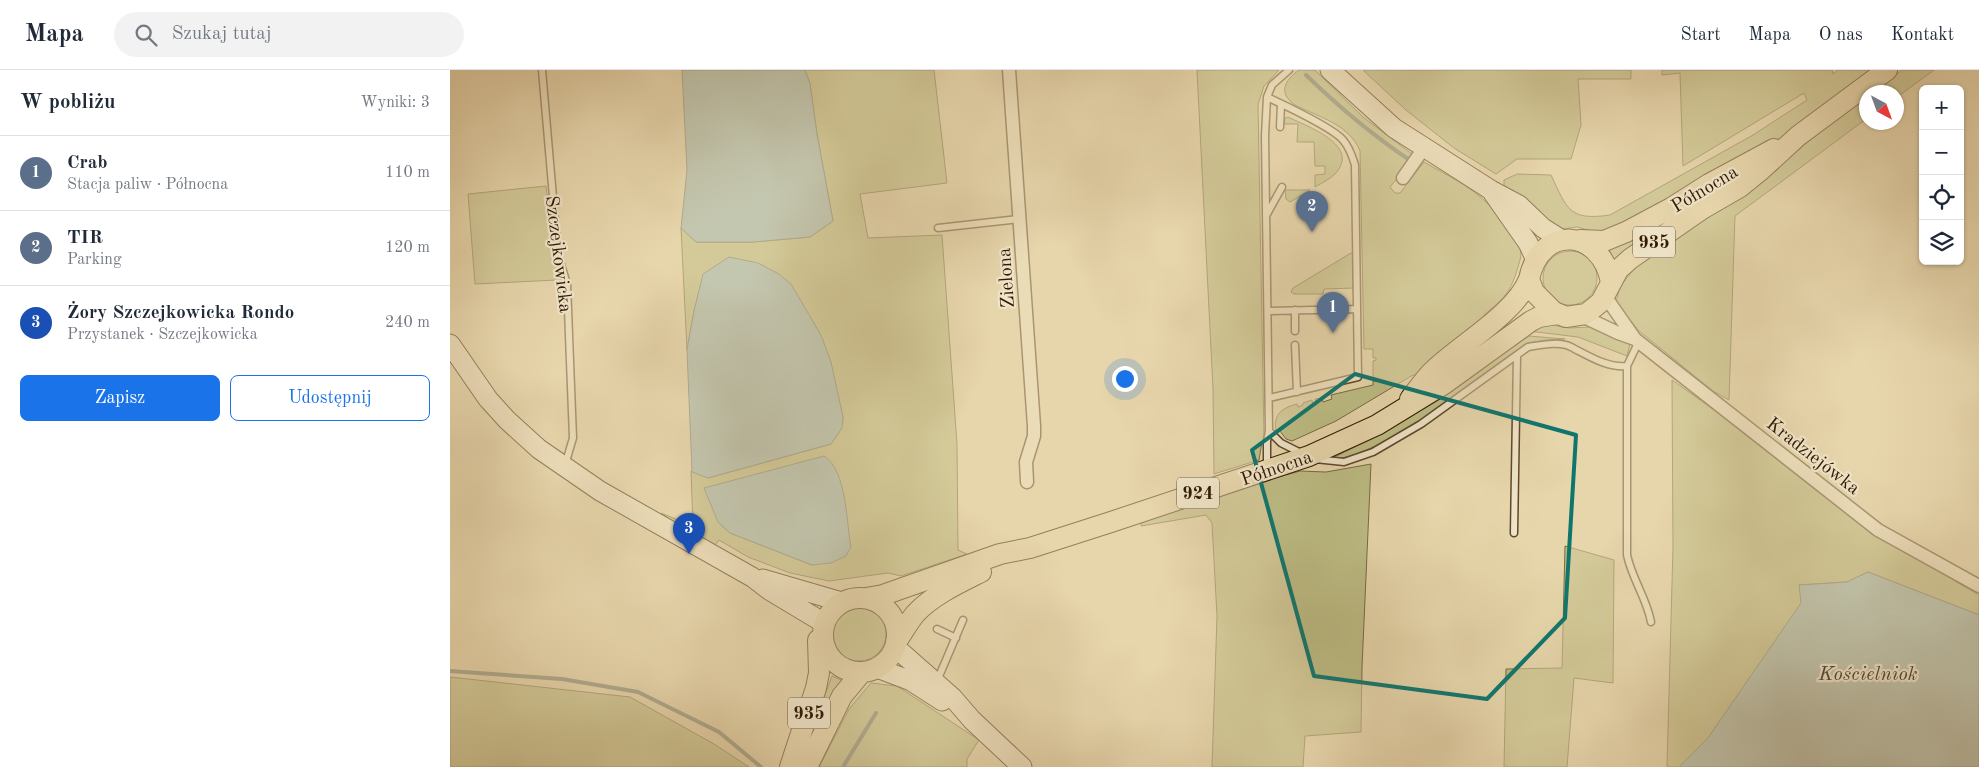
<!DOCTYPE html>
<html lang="pl">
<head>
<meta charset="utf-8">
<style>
	body { margin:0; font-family:"Old Standard TT",serif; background:#f2f2f3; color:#1f2937 }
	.controls { position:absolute; right:15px; top:15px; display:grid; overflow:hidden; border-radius:8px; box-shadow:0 1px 4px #0004 }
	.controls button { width:45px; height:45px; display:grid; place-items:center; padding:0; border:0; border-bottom:1px solid #e0e1e3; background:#fff; color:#1f2937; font:25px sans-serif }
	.compass { position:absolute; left:1409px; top:15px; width:45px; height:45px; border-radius:50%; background:#fff; box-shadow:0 1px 4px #0004; rotate:139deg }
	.you { position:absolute; left:674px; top:308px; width:18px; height:18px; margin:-12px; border:4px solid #fff; border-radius:50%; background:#1a73e8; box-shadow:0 0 0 8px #1a73e833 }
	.badge { display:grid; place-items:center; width:32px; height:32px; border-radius:50%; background:#1a73e8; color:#fff; font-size:16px; font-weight:700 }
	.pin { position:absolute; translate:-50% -41px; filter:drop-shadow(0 1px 2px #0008) }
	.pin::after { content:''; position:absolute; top:26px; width:18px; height:15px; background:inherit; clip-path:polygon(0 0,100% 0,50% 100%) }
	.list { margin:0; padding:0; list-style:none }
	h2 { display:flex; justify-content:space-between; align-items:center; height:65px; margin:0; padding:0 20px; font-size:21px }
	h2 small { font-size:16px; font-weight:400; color:#747a83 }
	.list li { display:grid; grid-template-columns:32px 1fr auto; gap:15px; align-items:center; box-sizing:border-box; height:75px; padding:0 20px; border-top:1px solid #e0e1e3 }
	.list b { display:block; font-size:19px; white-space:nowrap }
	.list p { margin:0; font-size:16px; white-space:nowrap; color:#747a83 }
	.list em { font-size:16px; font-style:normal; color:#747a83 }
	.actions { display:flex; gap:10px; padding:15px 20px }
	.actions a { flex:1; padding:11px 0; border:1px solid #1a73e8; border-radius:8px; text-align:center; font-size:18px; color:#1a73e8 }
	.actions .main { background:#1a73e8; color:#fff }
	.icon { flex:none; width:28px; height:28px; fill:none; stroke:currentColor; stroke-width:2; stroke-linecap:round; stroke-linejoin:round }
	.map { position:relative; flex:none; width:1529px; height:697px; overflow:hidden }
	header { display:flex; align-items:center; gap:30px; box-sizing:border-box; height:70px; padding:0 25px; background:#fff; border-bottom:1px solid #e0e1e3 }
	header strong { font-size:24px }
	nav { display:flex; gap:28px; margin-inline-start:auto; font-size:18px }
	.search { width:350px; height:45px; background:#f2f2f3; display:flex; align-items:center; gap:12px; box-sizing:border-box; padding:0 18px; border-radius:28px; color:#747a83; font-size:19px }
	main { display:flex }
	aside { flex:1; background:#fff }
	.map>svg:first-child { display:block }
	.green { fill:#bdbc84; stroke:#776a43; fill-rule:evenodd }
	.water { fill:#9ab7b3; stroke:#70786c }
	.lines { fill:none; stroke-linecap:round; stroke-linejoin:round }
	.stream { stroke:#70786c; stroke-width:4 }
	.lane-casing { stroke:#5e482c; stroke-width:9 }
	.street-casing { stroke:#5e482c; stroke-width:15 }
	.secondary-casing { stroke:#311902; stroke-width:21 }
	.primary-casing { stroke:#311902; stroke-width:22 }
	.lane { stroke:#efe4c8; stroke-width:6 }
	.street { stroke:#efe4c8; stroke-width:12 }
	.secondary { stroke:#efe4c8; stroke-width:19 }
	.primary { stroke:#e7d6ab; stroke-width:20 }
	.marked { fill:none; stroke:#0f766e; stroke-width:4; stroke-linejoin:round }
	.labels { text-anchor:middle; stroke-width:4.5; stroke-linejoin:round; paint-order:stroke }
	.shield { fill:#efe4c8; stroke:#6a563d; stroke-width:1 }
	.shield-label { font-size:18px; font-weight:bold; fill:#311902 }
	.street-label { font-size:19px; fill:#311902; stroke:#efe4c8 }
	.water-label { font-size:20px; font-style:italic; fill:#504837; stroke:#efe4c8 }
</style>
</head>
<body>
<header>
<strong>Mapa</strong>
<div class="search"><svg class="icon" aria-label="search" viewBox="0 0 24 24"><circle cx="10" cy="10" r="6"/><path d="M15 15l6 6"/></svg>Szukaj tutaj</div>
<nav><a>Start</a><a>Mapa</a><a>O nas</a><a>Kontakt</a></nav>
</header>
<main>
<aside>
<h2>W pobliżu<small>Wyniki: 3</small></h2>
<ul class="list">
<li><span class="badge" style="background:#5c6f8a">1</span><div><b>Crab</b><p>Stacja paliw · Północna</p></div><em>110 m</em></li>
<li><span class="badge" style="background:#5c6f8a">2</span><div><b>TIR</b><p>Parking</p></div><em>120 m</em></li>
<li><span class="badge" style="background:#1a4fb4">3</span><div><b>Żory Szczejkowicka Rondo</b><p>Przystanek · Szczejkowicka</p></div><em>240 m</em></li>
</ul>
<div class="actions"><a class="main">Zapisz</a><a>Udostępnij</a></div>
</aside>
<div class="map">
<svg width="1529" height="697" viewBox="0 0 1529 697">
	<rect width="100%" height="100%" fill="#e7d6ab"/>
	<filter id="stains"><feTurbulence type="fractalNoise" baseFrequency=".004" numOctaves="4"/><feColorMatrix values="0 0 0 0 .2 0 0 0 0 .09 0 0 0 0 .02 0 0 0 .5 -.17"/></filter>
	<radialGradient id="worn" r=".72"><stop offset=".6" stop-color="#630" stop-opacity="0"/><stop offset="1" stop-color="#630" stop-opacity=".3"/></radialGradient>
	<path class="green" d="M355,0h129l13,113 -87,11 8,44 74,-3 15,209 1,106 9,4 -66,22 -13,-3 -59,8 -39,-8 -42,-16 -29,-17 -7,9 -51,-36 32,13 -2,-55 17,7 123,-34c16,-22 13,-22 7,-48l-134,-122 -10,37 -7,39 -6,-122 15,14h57l57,-5 23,-16 -16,-87 -7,-50zM396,453l5,24 -39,18 -82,-32 -9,-8z
		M747,0h82l-15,16 -6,18 6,336 -2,2 -3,18 -45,14 -1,-85z
		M849,0h16l48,47 49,37v6l-22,27 5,6h5l24,-31c22,13 47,24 64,42 13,13 22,29 32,44 2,8 0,12 -2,19 -8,27 -14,31 -34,48l2,3 -70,58 -3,-1 -77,46 -44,20 -6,-2 -6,-8h-4c-3,-17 6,-23 21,-27l1,3 5,-2v-2l9,-3 1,5h3l-1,-6 7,-1 1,4 9,-3 -1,-4 42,-10v-4h3v-3h-3v-17l3,-1v-2h-3v-9h-9l-4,-198c-10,-26 -41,-34 -65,-46 -17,-12 -11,-24 4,-35z
		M913,0h268v9h-53l3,46 -10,34h-54l-21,15 -42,-26 -48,-38z
		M1212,0h170l1,4 5,-4h32l-82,65 -181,98 -12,-1 -18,-5 -22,3 -51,-43v-7l13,-6 34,1c16,34 18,46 59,40l143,-80 54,-35 -3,-7 -121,73 -3,-93 -18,2z
		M1452,0h32l-37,27 -1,-5h-23z
		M1416,27v22l-131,97 -6,184 -16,-9 -75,-61 -22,-28 4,-15 16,-21 58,-40 56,-36 59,-49z
		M838,47c18,9 74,28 47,57 -5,5 -13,9 -20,13v-12l10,-1v-8h-10l-1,-24h-17l1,-18h-14l1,-6z
		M96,116l10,77 7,24 -6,-7 -82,4 -7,-90z
		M835,120h25l-20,12 -4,-3z
		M1229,142l-9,11 -56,36 -5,-10z
		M1093 208a27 27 0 1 1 54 0a27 27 0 1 1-54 0Z
		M901,183l2,1 2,34 -31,1 -1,5h-29l-3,-2 2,-4z
		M1101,255l18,3 22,-1 39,17 -3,12 -49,-19 -50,-6 8,-4z
		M1079,266l36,3 -20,1 -17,3c-44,30 -149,118 -198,116l41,-20 51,-32 88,-62 3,2z
		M1222,310l286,203 21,12v20l-111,-43 -21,10 -48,3 3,18 -94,135 -29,29h-12l6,-220z
		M921,394l-9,203 -1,65 -56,4 -2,31h-91l5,-151 -5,-93 -6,-8 -65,11 1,-8 69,-22 89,-25 26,1z
		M1115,476l49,14 -1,123 -39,-5 -7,89h-63l2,-98 56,-1z
		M382 564a27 27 0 1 1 54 0a27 27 0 1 1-54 0Z
		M382,606l11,5 -30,54 -2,-2z
		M0,607l180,20 84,47 35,23h-299z
		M421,613l26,3 82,54 -12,19v8h-148l30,-58z"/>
	<path class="water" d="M232,0h123l5,14 7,50 16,87 -23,16 -57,5h-57l-15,-14 6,-58z
		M279,187l29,6 21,11 12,10 30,51 10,27 12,55 -1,11 -11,16 -123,34 -16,-6 -5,-122 7,-39 9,-37z
		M374,386c23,15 22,65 27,91l-5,9 -15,7 -19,2 -82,-32 -12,-11 -14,-34z
		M1418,502l111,43v152h-300l29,-29 93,-135 -2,-18 48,-3z"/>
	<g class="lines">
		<path class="stream" d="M856,5c32,31 65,59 102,84
			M0,601l112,8 76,13 81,40 42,35
			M393,697l33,-54"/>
		<defs>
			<path id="lane" d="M92,0l16,185 9,29 6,154 -8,27
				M817,27c17,8 65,30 76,43 7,8 9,16 12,25l3,212 -89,21
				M830,57l1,-23
				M817,144l15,-27
				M488,158l81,-9
				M845,240v21
				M818,241l89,-2
				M1189,271l-12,25v189c5,24 20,44 24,67
				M845,275l2,47
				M819,361l12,12 20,10
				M865,389l29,3 29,-10 48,-28 107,-77c13,-2 32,-6 43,0 18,9 36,21 56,19
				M817,398v-27l2,-10 -4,-295 2,-39 5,-12 17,-15
				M1064,463l3,-177
				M487,559l19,9
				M487,611l26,-61"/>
			<path id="street" d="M559,0l25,356v10l-8,26 1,20
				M953,108l21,-30
				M1155,226l30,43
				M1130,245l38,18 17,6 243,191 101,56"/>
			<path id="secondary" d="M880,0l64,58 97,62 28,15 24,23 19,12
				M1043,123l35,50 8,17
				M0,274l38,55 19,21 32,29 61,42 152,86 17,13 55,33
				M313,509l79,23
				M445,577l58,51 19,22 50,47
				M427,598l34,13 31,20"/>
			<path id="primary" d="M1130,170l24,1 22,-9 45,-24 38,-24 65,-35
				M1161,212c-10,-53 -70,-59 -82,-3l5,13 20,20 12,5 20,-3 15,-12 17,-32 12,-11 72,-50 38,-22 21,-17 37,-34 89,-66
				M960,329c8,-10 15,-21 25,-30 26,-25 81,-56 94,-90
				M373 565a37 37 0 1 1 74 0a37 37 0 1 1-74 0Z
				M416,528l17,-3 117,-41 30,-6 81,-26 198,-66 68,-31 67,-41 87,-63 8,-4 19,-3
				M446,572c7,-9 12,-20 20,-29 17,-18 43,-30 65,-41
				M340,697l26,-79 3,-15 -1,-33
				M357,697l35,-71 20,-24"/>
		</defs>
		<use href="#lane" class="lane-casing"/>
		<use href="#street" class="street-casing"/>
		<use href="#secondary" class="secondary-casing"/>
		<use href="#primary" class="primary-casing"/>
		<use href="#lane" class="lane"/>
		<use href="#street" class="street"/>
		<use href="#secondary" class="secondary"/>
		<use href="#primary" class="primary"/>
	</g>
	<path d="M0 0H1529V697H0ZM905,304l221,61 -11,183 -78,81 -173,-23 -62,-226z" fill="#e7d6ab" fill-opacity=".55" fill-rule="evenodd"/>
	<path class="marked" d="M905,304l221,61 -11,183 -78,81 -173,-23 -62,-226z"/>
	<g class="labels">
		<g class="shield">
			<rect x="1183" y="156.5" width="42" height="31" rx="4"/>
			<rect x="727" y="407.5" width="42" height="31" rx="4"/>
			<rect x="338" y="627.5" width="42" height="31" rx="4"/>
		</g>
		<g class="shield-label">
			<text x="1204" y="178">935</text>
			<text x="748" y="429">924</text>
			<text x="359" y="649">935</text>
		</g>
		<g class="street-label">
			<text transform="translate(1254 118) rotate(-31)" y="7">Północna</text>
			<text transform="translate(110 184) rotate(83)" y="7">Szczejkowicka</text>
			<text transform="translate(555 208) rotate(-94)" y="7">Zielona</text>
			<text transform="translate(1364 385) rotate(38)" y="7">Kradziejówka</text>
			<text transform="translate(826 397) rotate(-19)" y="7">Północna</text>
		</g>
		<g class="water-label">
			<text x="1418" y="610">Kościelniok</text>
		</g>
	</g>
	<rect width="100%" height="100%" filter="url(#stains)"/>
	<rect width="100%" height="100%" fill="url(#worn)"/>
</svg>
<div class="controls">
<button>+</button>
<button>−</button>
<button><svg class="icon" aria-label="locate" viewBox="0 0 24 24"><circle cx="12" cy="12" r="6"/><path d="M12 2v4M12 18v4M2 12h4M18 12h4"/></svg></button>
<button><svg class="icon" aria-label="layers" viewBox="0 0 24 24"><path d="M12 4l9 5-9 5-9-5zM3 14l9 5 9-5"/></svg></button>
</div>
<svg class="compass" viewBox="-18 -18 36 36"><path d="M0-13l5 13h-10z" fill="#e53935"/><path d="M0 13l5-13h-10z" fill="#747a83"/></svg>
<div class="you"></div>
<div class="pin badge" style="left:883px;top:263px;background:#5c6f8a">1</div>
<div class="pin badge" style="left:862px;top:162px;background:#5c6f8a">2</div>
<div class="pin badge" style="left:239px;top:484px;background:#1a4fb4">3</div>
</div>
</main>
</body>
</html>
